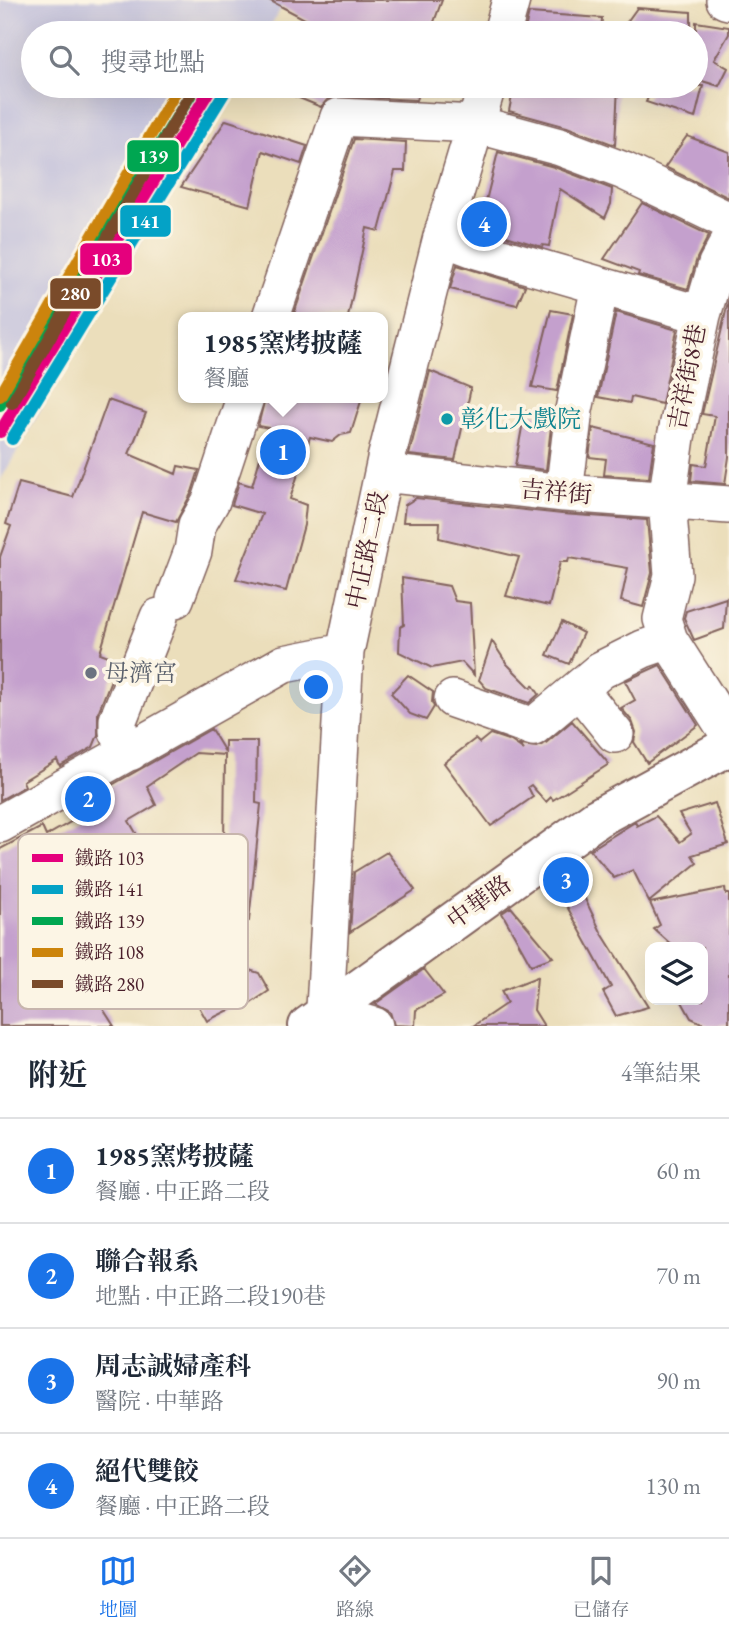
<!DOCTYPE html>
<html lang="zh-TW">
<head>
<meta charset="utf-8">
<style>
	body { margin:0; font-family:"EB Garamond","Noto Serif TC",serif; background:#f6f6f7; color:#1f2937 }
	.controls { position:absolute; right:21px; bottom:21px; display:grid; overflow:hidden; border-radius:14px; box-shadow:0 7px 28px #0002 }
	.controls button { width:63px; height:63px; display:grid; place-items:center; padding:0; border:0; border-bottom:2px solid #e0e1e3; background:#fff; color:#1f2937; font:35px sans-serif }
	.you { position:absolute; left:317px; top:688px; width:24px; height:24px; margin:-18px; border:5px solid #fff; border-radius:50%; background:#1a73e8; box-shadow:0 0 0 10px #1a73e833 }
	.badge { display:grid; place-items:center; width:46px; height:46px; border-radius:50%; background:#1a73e8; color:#fff; font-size:23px; font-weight:700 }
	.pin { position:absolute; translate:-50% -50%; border:4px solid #fff; box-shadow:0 2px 7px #0006 }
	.popup { position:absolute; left:178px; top:312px; width:210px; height:91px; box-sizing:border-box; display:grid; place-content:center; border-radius:14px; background:#fff; filter:drop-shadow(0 2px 5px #0005); font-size:23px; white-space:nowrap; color:#747a83 }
	.popup b { font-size:26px; color:#1f2937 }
	.popup::after { content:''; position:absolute; left:50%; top:100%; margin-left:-14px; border:14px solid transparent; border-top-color:#fff }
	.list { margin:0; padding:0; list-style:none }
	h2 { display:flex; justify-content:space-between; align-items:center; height:91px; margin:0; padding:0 28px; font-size:30px }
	h2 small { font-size:23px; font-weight:400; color:#747a83 }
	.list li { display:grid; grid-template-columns:46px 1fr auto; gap:21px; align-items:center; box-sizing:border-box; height:105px; padding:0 28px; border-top:2px solid #e0e1e3 }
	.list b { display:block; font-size:26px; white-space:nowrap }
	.list p { margin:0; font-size:23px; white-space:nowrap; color:#747a83 }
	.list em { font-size:23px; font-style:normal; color:#747a83 }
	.icon { flex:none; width:38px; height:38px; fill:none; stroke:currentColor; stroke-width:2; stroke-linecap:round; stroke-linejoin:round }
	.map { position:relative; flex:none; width:729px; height:1026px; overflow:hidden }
	.search { position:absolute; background:#fff; box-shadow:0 7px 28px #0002; left:21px; right:21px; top:21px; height:77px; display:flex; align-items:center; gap:18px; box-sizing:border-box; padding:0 24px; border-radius:38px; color:#747a83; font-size:26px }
	.sheet { height:511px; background:#fff }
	nav { display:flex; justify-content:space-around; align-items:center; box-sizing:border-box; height:98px; border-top:2px solid #e0e1e3; background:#fff; font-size:19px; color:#747a83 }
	nav a { display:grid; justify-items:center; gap:4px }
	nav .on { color:#1a73e8 }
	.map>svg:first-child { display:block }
	.industrial { fill:#c3c1db }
	.building { fill:#c4a0cd }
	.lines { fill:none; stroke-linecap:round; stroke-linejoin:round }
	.minor-casing { stroke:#82625d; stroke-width:40 }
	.major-casing { stroke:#82625d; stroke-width:42 }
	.minor { stroke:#fff; stroke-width:37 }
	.major { stroke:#fff; stroke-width:38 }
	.rail-1-casing { stroke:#fcf5e5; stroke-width:18 }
	.rail-2-casing { stroke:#fcf5e5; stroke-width:18 }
	.rail-3-casing { stroke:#fcf5e5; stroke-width:18 }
	.rail-4-casing { stroke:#fcf5e5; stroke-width:18 }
	.rail-5-casing { stroke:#fcf5e5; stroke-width:18 }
	.rail-1 { stroke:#e5007d; stroke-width:12 }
	.rail-2 { stroke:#04a2c6; stroke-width:12 }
	.rail-3 { stroke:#00a651; stroke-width:12 }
	.rail-4 { stroke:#cc840b; stroke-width:12 }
	.rail-5 { stroke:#7a4b2a; stroke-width:12 }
	.culture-dot { fill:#0f9aa8; stroke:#fcf5e5; stroke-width:2.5 }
	.worship-dot { fill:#6b7280; stroke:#fcf5e5; stroke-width:2.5 }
	.labels { text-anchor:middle; stroke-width:7; stroke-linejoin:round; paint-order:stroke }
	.street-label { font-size:24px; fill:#4a1f2b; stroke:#fcf5e5 }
	.culture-label { font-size:24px; fill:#0d838f; stroke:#fcf5e5; text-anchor:start }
	.worship-label { font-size:24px; fill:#5b616d; stroke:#fcf5e5; text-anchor:start }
	.key { fill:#fcf5e5; stroke:#c7b5ad; stroke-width:2 }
	.key-label { font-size:19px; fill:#4a1f2b }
	.line-badge { stroke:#fcf5e5; stroke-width:2.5 }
	.badge-label { font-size:19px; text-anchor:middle; font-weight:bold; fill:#fff }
</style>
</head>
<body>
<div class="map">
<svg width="729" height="1026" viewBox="0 0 729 1026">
	<rect width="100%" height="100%" fill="#fcf5e5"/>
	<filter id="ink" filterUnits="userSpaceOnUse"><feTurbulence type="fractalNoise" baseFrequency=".0143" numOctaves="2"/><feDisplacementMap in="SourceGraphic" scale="14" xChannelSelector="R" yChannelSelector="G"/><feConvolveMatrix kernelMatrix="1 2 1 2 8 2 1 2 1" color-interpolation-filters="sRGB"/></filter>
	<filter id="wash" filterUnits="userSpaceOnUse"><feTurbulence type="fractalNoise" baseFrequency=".00686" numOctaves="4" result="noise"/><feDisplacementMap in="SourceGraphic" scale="28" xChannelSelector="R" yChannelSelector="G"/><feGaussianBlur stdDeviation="1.57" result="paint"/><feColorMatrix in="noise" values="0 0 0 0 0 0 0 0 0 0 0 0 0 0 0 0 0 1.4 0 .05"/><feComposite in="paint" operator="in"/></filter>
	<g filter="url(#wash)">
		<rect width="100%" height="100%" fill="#ebdebb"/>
		<path class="industrial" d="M0,0h286l-20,33h-233v53h201l-175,292 -59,103z"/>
		<g id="blocks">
			<path class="building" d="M269,0h173l-12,33h-99z
				M637,8l54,4v21h-72z
				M529,13l73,5 -1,15h-77z
				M696,22l33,5v7l-15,26 14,8 -9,18 -17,-5 -3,5h4l-8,32 -49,-16 7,-16h43z
				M270,86h151l-5,14 -76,-4 -12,3 -7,8z
				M514,86h104l-3,59 -48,-18 -58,-16z
				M226,120l81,26 -6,18 -38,-13 -13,55 -69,-19z
				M687,136l42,16v46l-64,-31z
				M354,139l52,3 -1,29h-10l-16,60 -12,-3 -19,89h-55z
				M498,152l56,15 58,22 -1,15 -6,14 -45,-29 -11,57 -6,-1 -1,2 -72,-22 1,-10 11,2z
				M642,203l67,32 -12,23 -9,31 -50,-14 1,-3 -35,-13z
				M457,265l68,21 -8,19 -67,-16z
				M729,298v159l-4,27 -34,-3 2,-17 13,2 9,-50 -13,-2z
				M551,310l22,4 -16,77 -25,-4z
				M616,312l61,18 -15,74 -31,-7 -1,6 -32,-6z
				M430,371l41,17 -16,72 -46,-5z
				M265,398h97l-11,35 -10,2 -9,7 -22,-5 -20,62 16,6 -2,20 -18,66 -50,-12 26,-65 -30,-9 7,-23 13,4 17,-58 -11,-2z
				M108,400l38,13 -17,41 47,20 2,-8 21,4 -7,22 -16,30 -34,-10 -42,141 14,5 -2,19 -14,36v22l-5,12 -33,19 -3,-6 -34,21 2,5 -25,14v-243l11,-31 -5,-2 13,-41 54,14z
				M525,411l27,7 -6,52 -31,-4z
				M593,428l61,15 -5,35 -45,-3 2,-16 -17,-2z
				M416,498l146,16 85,6 5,53 -9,34 -22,-6 7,-33 -59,-10 -1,4h-8l-11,44 -43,-10 13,-39 -80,-19 1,-16h-37l2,-17z
				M402,578l47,8 6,15 15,2 4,72 -12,-13 -30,6 -33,-16 1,-25 4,-2z
				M726,598l-2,31 -30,11 -10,-22 2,-7z
				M562,622l21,11 -14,31 -22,-9z
				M492,641l15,23 24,24 2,-3 6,9 -10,9 -43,-15 -7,-8z
				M660,665l38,60 -51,38 -13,-21 2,-10 -4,-11 -11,-13 14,-8 -10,-19z
				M408,675l25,17 -1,10 2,5 -8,13 -16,-6 -19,-21z
				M572,721l37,43 -56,36 -2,-3 -5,5 -15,-17 -3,2 5,10 -42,29 -47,-63 31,-24 4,4 11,-9 21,7 13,9 -4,-5 17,2 9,-4z
				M211,729l14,23v-11h32l-1,62 5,1 -12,117 -43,-2 -3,43 34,4 22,7 10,18 -18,12 -24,8 -20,10 -33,-59 19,-9 -12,-23 9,-24 -13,-1 1,-5h-27l-2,-29 64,-1 2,-24h9l1,-91 -29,-2 -49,33 9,19 -27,16 14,24 -57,32 18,19 -17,13 7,8 -9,7 4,7 -26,15 51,80h-114v-177l42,-22 4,9 42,-24 -6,-10z
				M715,803l13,41 -36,11 5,8 -48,39 -16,-32 -19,8 -24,-28 45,-28 2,4 19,-10 24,26 11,-8 -12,-20z
				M387,852l28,38 -65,42 4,-60z
				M572,872l29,60 47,75 -32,9 -13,-24 8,-5 -58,-106z
				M725,888l1,6h3v130l-21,2 -17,-8 -10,-18h22v-53h-29l-20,-18 6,-4 -10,-22z
				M511,907l42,50 -22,8 -29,-52z
				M424,969l20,26 -28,15 -1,16 -21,-1 -4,-13 -15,-8z
				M537,977l-3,33 10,16h-71l34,-23 -6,-12z"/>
		</g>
	</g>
	<g filter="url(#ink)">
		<use href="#blocks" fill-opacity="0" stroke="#82625d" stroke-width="2"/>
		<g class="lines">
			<defs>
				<path id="minor" d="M725,0l4,1
					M502,33l9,-33
					M442,237l35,13 225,65 -26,122 -9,64 6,74 -11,44 7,21 60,94
					M702,315l15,-51 12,-22
					M271,317l68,-200 136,7 85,23 64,24 105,50
					M383,473l181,20 165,12
					M564,493l10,-83 26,-124
					M175,599l18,-48 4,-26 14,-24 34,-103
					M579,689l36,45
					M453,699l80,28 68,-57 42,-21 26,-9
					M130,752l-12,-20v-12l41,-103
					M0,824l284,-160 61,-12
					M326,1012l48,14
					M324,1026l21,-374 41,-193 56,-222 45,-151"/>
				<path id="major" d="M308,1026l289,-208 132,-72"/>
			</defs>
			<use href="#minor" class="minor-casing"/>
			<use href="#major" class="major-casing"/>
			<use href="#minor" class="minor"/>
			<use href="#major" class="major"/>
			<defs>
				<path id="rail-1" d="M0,432l212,-346"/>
				<path id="rail-2" d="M12,439l212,-346"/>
				<path id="rail-3" d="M0,405l196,-319"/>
				<path id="rail-4" d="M0,396l179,-310"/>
				<path id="rail-5" d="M12,403l179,-310"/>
			</defs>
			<use href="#rail-1" class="rail-1-casing"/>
			<use href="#rail-2" class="rail-2-casing"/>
			<use href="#rail-3" class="rail-3-casing"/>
			<use href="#rail-4" class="rail-4-casing"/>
			<use href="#rail-5" class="rail-5-casing"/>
			<use href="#rail-1" class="rail-1"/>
			<use href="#rail-2" class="rail-2"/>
			<use href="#rail-3" class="rail-3"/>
			<use href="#rail-4" class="rail-4"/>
			<use href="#rail-5" class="rail-5"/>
		</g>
	</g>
	<circle class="culture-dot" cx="447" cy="419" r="7"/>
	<circle class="worship-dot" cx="91" cy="673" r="7"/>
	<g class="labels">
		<g class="street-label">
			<text transform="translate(687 377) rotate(-79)" y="8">吉祥街8巷</text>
			<text transform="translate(556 492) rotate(5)" y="8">吉祥街</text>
			<text transform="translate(367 550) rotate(-78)" y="8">中正路二段</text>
			<text transform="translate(479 902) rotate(-36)" y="8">中華路</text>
		</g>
		<g class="culture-label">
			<text x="461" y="427">彰化大戲院</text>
		</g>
		<g class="worship-label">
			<text x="105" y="681">母濟宮</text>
		</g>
	</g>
	<rect x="18" y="834" width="230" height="175" rx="10" class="key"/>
	<rect x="32" y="854" width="31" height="8" fill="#e5007d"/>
	<rect x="32" y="885" width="31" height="9" fill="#04a2c6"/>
	<rect x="32" y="917" width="31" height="8" fill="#00a651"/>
	<rect x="32" y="948" width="31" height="9" fill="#cc840b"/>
	<rect x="32" y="980" width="31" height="8" fill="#7a4b2a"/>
	<g class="key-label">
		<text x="75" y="865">鐵路 103</text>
		<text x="75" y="896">鐵路 141</text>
		<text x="75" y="928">鐵路 139</text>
		<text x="75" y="959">鐵路 108</text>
		<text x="75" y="991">鐵路 280</text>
	</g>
	<g class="line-badge">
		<rect x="126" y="139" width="54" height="34" rx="7" fill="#00a651"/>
		<rect x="119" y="204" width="53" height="34" rx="7" fill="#04a2c6"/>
		<rect x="79" y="242" width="54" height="34" rx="7" fill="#e5007d"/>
		<rect x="49" y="277" width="53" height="33" rx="7" fill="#7a4b2a"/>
	</g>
	<g class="badge-label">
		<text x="153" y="163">139</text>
		<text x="145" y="228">141</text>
		<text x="106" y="266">103</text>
		<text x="75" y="300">280</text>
	</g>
</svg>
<div class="controls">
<button><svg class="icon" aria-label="layers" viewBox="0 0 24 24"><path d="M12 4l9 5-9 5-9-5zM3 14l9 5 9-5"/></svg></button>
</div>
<div class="you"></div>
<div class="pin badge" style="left:283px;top:452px">1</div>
<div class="popup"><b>1985窯烤披薩</b>餐廳</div>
<div class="pin badge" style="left:88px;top:799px">2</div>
<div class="pin badge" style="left:566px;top:880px">3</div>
<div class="pin badge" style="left:484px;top:224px">4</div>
<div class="search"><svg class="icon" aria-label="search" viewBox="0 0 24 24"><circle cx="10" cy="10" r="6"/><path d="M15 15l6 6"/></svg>搜尋地點</div>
</div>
<section class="sheet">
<h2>附近<small>4筆結果</small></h2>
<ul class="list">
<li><span class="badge">1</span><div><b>1985窯烤披薩</b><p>餐廳 · 中正路二段</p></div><em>60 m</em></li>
<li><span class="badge">2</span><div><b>聯合報系</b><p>地點 · 中正路二段190巷</p></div><em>70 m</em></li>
<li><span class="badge">3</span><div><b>周志誠婦產科</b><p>醫院 · 中華路</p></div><em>90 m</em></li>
<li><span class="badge">4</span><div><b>絕代雙餃</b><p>餐廳 · 中正路二段</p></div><em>130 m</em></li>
</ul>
</section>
<nav>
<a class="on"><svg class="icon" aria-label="map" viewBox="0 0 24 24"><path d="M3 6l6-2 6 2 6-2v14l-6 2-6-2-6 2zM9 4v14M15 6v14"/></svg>地圖</a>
<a><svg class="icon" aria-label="directions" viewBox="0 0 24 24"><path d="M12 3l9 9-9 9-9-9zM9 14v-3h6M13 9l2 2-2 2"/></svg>路線</a>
<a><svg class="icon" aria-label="saved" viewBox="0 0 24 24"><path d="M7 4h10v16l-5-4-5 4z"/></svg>已儲存</a>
</nav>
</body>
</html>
